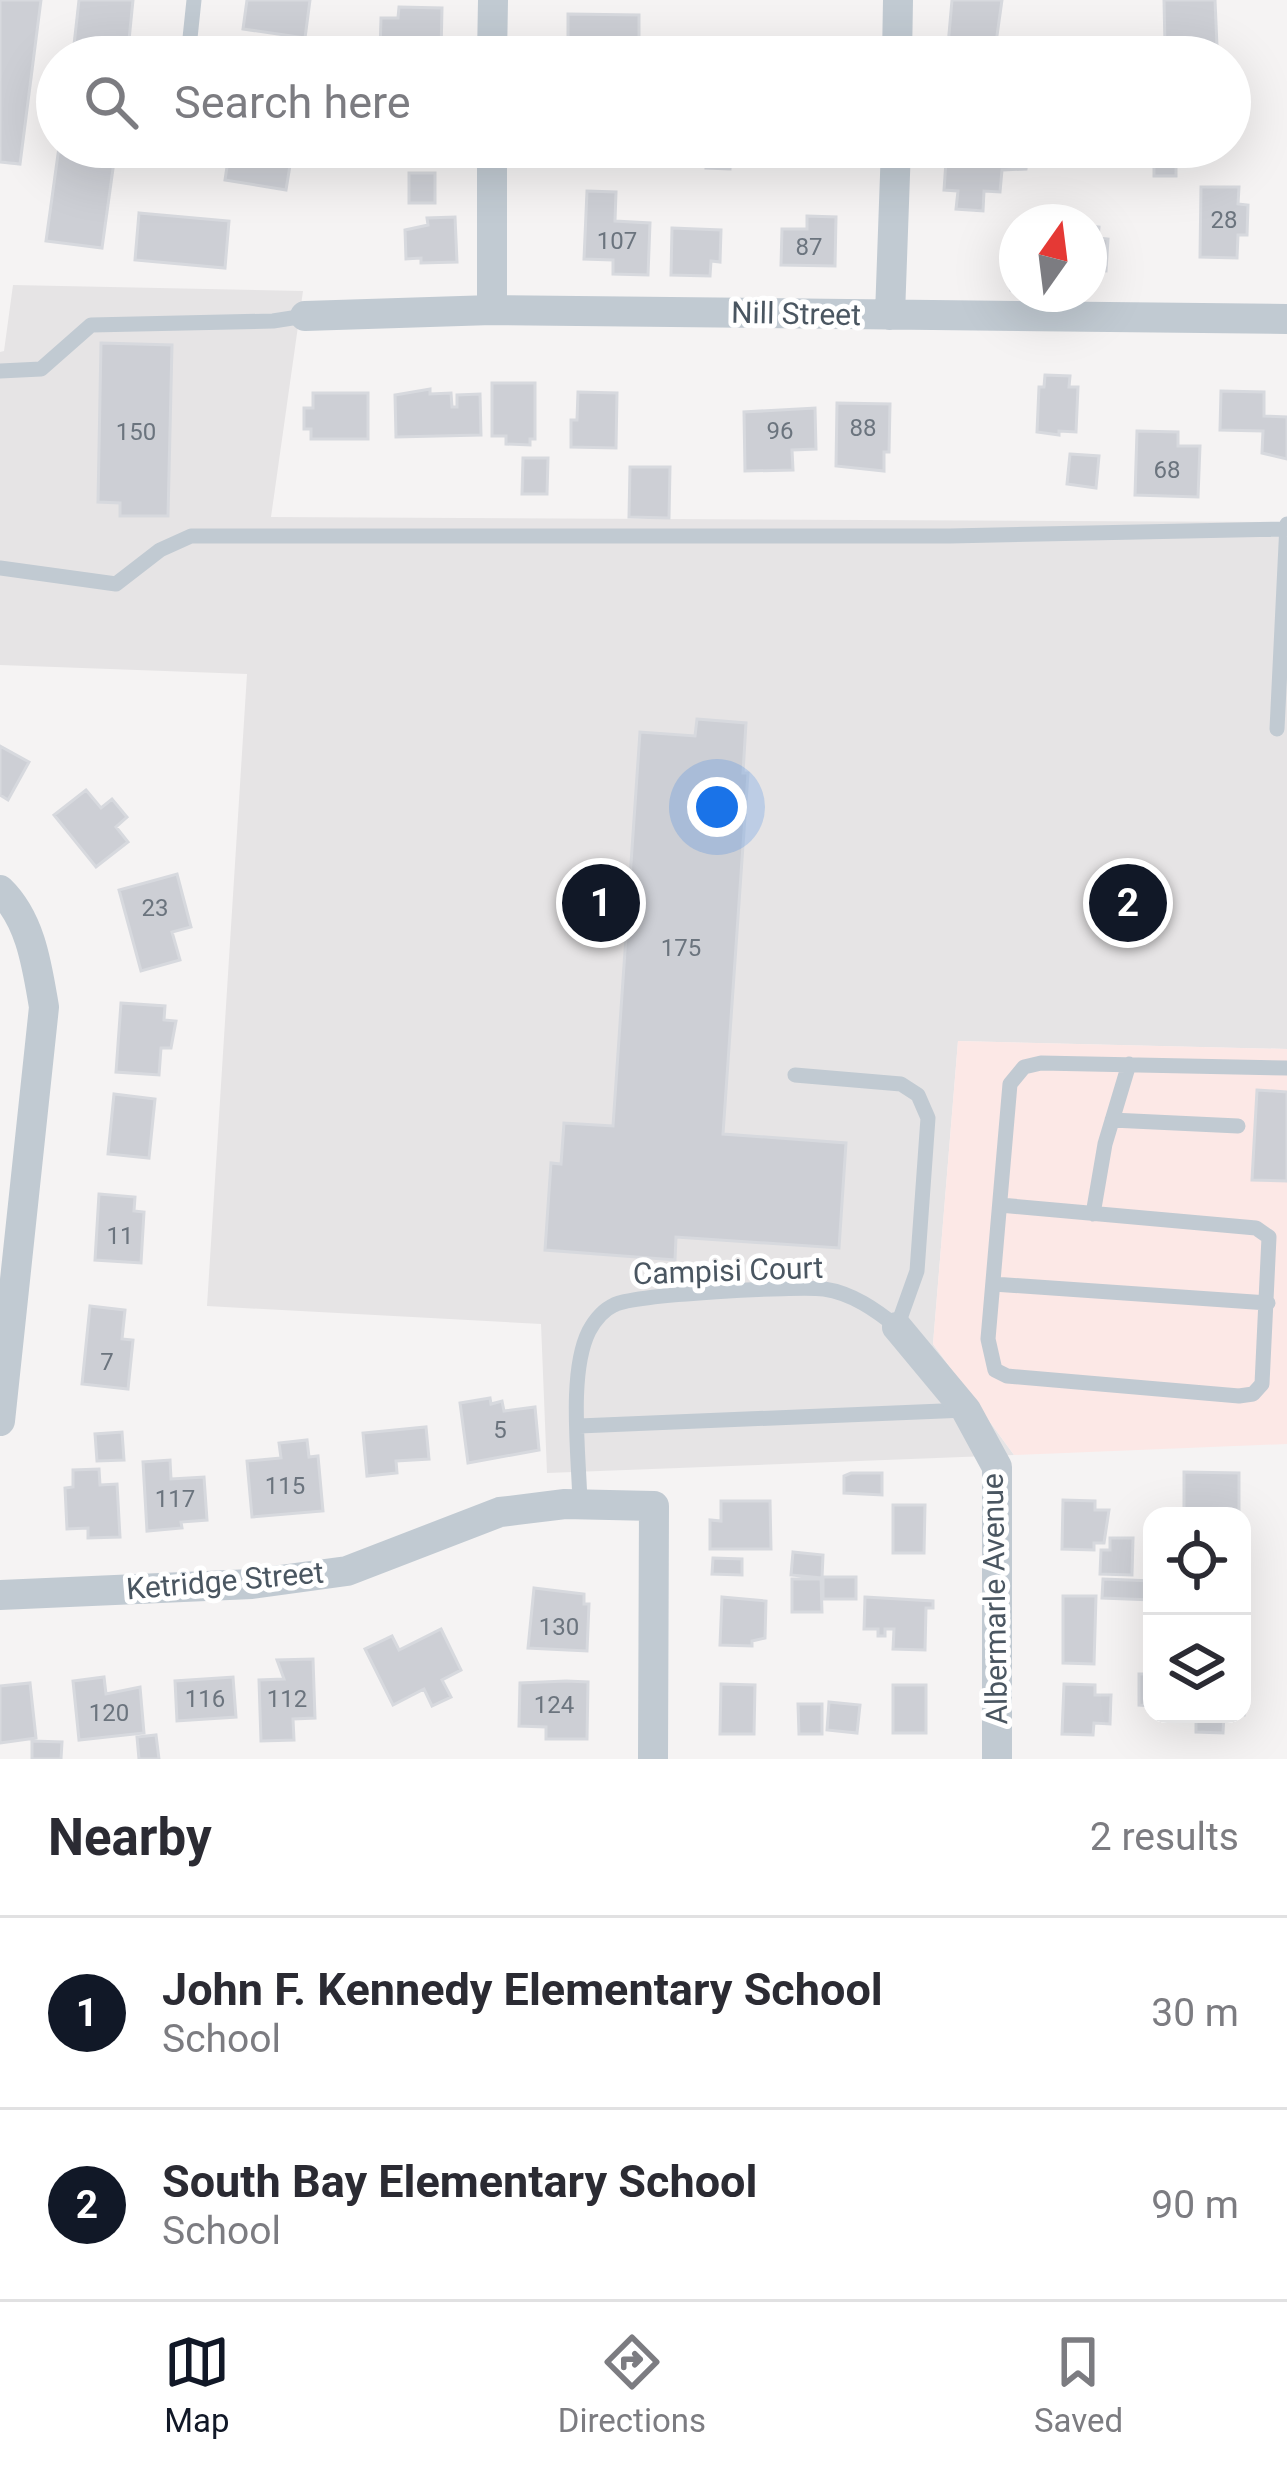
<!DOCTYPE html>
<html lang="en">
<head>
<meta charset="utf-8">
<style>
	body { margin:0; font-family:Roboto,sans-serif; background:#f2f2f3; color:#2b2b33 }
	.controls { position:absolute; right:36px; bottom:36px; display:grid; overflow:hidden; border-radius:24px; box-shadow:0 12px 48px #0002 }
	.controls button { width:108px; height:108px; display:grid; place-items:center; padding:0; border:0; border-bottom:3px solid #e1e1e2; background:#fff; color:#2b2b33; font:60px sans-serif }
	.compass { position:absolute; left:999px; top:204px; width:108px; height:108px; border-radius:50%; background:#fff; box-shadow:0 12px 48px #0002; rotate:14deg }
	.you { position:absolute; left:717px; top:807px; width:42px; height:42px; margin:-30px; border:9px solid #fff; border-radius:50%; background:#1a73e8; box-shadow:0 0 0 18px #1a73e833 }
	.badge { display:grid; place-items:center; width:78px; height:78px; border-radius:50%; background:#111827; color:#fff; font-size:39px; font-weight:700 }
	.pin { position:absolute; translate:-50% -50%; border:6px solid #fff; box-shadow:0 3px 12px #0006 }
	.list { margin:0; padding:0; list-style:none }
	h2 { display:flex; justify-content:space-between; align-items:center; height:156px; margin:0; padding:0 48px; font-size:51px }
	h2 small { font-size:39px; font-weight:400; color:#7c7c81 }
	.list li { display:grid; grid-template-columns:78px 1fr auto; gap:36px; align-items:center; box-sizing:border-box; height:192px; padding:0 48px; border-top:3px solid #e1e1e2 }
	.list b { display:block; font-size:45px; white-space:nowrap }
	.list p { margin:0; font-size:39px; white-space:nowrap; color:#7c7c81 }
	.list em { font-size:39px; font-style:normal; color:#7c7c81 }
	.icon { flex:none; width:66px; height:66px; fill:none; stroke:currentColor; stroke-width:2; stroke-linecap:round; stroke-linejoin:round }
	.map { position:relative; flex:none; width:1287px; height:1759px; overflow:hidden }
	.search { position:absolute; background:#fff; box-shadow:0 12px 48px #0002; left:36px; right:36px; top:36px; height:132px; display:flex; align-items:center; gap:30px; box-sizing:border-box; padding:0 42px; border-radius:66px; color:#7c7c81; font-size:45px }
	.sheet { height:540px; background:#fff }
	nav { display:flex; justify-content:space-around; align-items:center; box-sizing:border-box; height:168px; border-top:3px solid #e1e1e2; background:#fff; font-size:33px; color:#7c7c81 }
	nav a { display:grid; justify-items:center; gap:6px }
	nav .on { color:#111827 }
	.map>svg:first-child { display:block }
	.education { fill:#e6e4e5 }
	.medical { fill:#fce8e6 }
	.building { fill:#cdcfd5; stroke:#d7d9de; stroke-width:3 }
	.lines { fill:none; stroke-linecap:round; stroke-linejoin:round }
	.service { stroke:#c1cad2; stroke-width:15 }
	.minor { stroke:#c1cad2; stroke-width:30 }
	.labels { text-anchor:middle; stroke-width:10; stroke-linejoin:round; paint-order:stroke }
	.number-label { font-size:24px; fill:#6b747e }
	.street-label { font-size:30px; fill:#4a5661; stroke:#fff }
</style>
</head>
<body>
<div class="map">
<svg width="1287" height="1759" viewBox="0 0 1287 1759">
	<rect width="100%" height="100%" fill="#f5f3f3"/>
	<path class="education" d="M13,285l290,6 -32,226 1016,5v527l-329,-8 -25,303 81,111 -467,18 -6,-149 -334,-18 40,-632 -247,-9v-313l4,-1z"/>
	<path class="medical" d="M958,1041l329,8v395l-273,11 -81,-111z"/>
	<path class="building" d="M0,0h41l-21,164 -20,-2z
		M79,0h54l-5,50 -54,-5z
		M247,0h63l-5,38 -62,-9z
		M952,0h50l-8,57h-47z
		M1164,0h51l2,46 -24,2 1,7h-19v-10l-10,1z
		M399,7l43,1 -1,45 -61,-2 1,-33h17z
		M568,14l71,1v42h-46v-10h-25z
		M733,44l1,13h-35l-1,-11z
		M59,147h57l-14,101 -56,-7z
		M230,147h63l-7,43 -61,-10z
		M707,147h24l-1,22 -24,-1z
		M947,147h81l-2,22 -24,1 -2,22 -16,-1 -1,20 -27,-2 2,-18 -14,-1z
		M1154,147h37v18h-15v11h-22z
		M409,173h26v30h-26z
		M1201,187h38l-1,17 10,1 -1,30h-9l-1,23 -37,-1z
		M587,191l29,1 -1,29 35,2 -2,52 -35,-1v-14l-29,-1z
		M139,213l90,8 -4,47 -90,-8z
		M807,216l29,1 -1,49 -54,-1 1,-36h25z
		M455,217l2,45 -36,1v-5l-15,1 -1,-29 23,-5 -1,-7z
		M1089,226l10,1 -1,11 10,1 -2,32 -17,-1z
		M672,228l49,2 -1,32 -9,-1 -1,15 -39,-1z
		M1014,257l3,1v32h-6z
		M101,343l71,2 -4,171h-48v-13l-22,-1z
		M1045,375l25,1 -1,11h9l-2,45 -17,-1v4l-22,-3 2,-45h5z
		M492,383h43v56h-5v6l-24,-1v-8h-14z
		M430,389v5l21,-1 1,14h5v-12l23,-1 1,41 -85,2 -1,-42z
		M1221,391l43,1v24l23,1v42l-25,-6 1,-22 -43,-1z
		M578,392l39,1 -1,55 -45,-1v-27h6z
		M313,393h55v46h-57v-10h-7v-21h9z
		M837,403l53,1 -1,48h-5v19l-48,-5z
		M815,408l1,41 -24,1 1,20 -48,1 -1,-59z
		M1137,431l41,1v14h22l-2,51 -63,-2z
		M1070,454l29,2 -3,32 -29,-4z
		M523,458h25l-1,36h-25z
		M630,467h40l-1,51 -40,-1z
		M697,719l49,4 -3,50h5l-25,361 123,9 -7,105 -163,-11 -1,23 -130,-10 6,-87 10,1 3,-41 49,3 27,-394 55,4z
		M0,746l29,16 -21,38 -8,-5z
		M86,790l15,18 11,-9 15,18 -11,10 12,15 -32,25 -42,-52z
		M177,874l14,53 -19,5 8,28 -39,11 -22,-81z
		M121,1003l44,3 -1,14 12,1 -5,27h-10l-2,27 -43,-3z
		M1257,1090l30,2v89l-35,-1z
		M114,1094l41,5 -6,59 -41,-4z
		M99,1194l36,3 -1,14 10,1 -3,51 -46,-3z
		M90,1306l35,4 -3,29 11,1 -5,49 -46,-5z
		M490,1398l1,6 11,-3 2,10 31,-4 4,43 -71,13 -8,-60z
		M426,1427l3,32 -33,2 1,12 -30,3 -4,-43z
		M122,1432l2,28 -27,1 -2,-27z
		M307,1440l2,17 9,-1 5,55 -71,6 -5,-56 34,-3 -2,-15z
		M170,1460l1,19 33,-2 3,43 -26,2 1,6 -35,3 -4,-69z
		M99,1469l1,16 17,-1 3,53 -32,1v-10l-21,1 -2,-41 8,-1v-17z
		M1184,1472l55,1v43h-55z
		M851,1473h31v22l-38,-2v-17z
		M1063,1500l32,1v9h14l-5,33h-10v7l-32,-1z
		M721,1501h49l1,48h-61v-29l11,1z
		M893,1505h32l-1,48h-31z
		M1242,1530l7,1 -1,36h-6z
		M1110,1538h23l-1,37 -32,-1 1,-24h9z
		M793,1552l30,3 -1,23 -31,-3z
		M713,1558l29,1v16l-30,-1z
		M823,1577h33v22h-33z
		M792,1579h29l1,33h-30z
		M1103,1579l49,2v19l-50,-2z
		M534,1588l50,6v10h5l-2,47 -59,-3z
		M1242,1590h6v26h-6v13z
		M1063,1596h33l-2,68 -31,-1z
		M722,1597l44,4 -1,37 -13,3v5l-32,-1z
		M865,1597l68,4v7h-7l-1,42 -32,-1 1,-20h-9v7h-7v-7h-14z
		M441,1629l20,41 -19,10 9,17 -19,9 -8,-17 -31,16 -28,-56 27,-13 7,14z
		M313,1659l2,59 -22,1 1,21 -33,1 -2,-61 25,-1 -7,-19z
		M1139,1674h13v32l-13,-1z
		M104,1677l2,17 34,-7 4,46 -65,7 -6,-59z
		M233,1677l3,40 -59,4 -2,-40z
		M1242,1680l2,35 -20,-1 -1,19 -27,-1v-15l-4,-3h50z
		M566,1681l22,1 -1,57h-41v-12l-27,-1 1,-43z
		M30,1683l6,55 -36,5v-57z
		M721,1684l34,1 -1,49h-34z
		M1064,1684l31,1v10h16l-1,29 -16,-1 -1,12 -31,-1z
		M893,1685h33v48h-33z
		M829,1702l31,3 -3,28 -30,-3z
		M798,1704h24v30h-23z
		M156,1735l3,24h-20l-2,-22z
		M32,1741l30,1 -1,17h-29z"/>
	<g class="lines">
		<path class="service" d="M188,57l6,-57
			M0,371l41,-2 50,-44 182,-4 32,-5
			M0,568l116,16 44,-34 31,-14h759l334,-7
			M1277,729l10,-205
			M1112,1120l126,6
			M1000,1205l256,23 13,9 -7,147 -9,10 -14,2 -232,-20 -12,-6 -7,-31 22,-255 14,-17 17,-4 246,5
			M1093,1214l12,-70 24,-80
			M993,1284l275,19
			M579,1426l387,-16
			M580,1504c-1,-48 -12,-131 9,-173 6,-11 14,-21 25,-26 21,-11 182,-19 210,-16 28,4 52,21 73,38l20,-56 11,-153 -10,-23 -17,-11 -106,-9"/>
		<path class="minor" d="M492,57l1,-57
			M897,57l1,-57
			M492,310v-163
			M890,315l6,-168
			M305,316l187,-6 795,9
			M0,890c31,30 37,76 44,117l-44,414
			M897,1327l69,83 31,57v292
			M0,1595l252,-11 95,-13 153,-59 65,-8 89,2 -1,253"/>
	</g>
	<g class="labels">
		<g class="number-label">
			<text x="1224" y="228">28</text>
			<text x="617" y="249">107</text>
			<text x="809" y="255">87</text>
			<text x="863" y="436">88</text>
			<text x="780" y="439">96</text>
			<text x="136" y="440">150</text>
			<text x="1167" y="478">68</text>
			<text x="155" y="916">23</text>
			<text x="681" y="956">175</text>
			<text x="120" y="1244">11</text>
			<text x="107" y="1370">7</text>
			<text x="500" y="1438">5</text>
			<text x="285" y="1494">115</text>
			<text x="175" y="1507">117</text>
			<text x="559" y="1635">130</text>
			<text x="205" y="1707">116</text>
			<text x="287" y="1707">112</text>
			<text x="554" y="1713">124</text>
			<text x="109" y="1721">120</text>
		</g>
		<g class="street-label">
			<text transform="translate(796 314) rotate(1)" y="10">Nill Street</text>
			<text transform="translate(728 1271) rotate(-2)" y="10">Campisi Court</text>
			<text transform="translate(225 1581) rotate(-5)" y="10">Ketridge Street</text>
			<text transform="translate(995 1599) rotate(-91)" y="10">Albermarle Avenue</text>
		</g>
	</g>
</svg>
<div class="controls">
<button><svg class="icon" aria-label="locate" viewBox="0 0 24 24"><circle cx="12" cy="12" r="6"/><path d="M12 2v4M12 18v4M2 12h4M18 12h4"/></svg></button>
<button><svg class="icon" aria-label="layers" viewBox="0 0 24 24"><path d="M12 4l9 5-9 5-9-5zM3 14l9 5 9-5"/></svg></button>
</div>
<svg class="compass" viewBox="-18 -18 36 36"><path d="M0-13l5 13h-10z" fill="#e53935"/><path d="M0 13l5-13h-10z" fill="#7c7c81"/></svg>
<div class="you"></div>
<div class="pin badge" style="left:601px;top:903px">1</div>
<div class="pin badge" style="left:1128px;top:903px">2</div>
<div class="search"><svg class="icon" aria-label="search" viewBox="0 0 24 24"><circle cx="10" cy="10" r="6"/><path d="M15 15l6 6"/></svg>Search here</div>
</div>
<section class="sheet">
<h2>Nearby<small>2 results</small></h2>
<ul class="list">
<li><span class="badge">1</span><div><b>John F. Kennedy Elementary School</b><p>School</p></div><em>30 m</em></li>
<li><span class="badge">2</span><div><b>South Bay Elementary School</b><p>School</p></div><em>90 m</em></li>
</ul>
</section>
<nav>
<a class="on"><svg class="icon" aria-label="map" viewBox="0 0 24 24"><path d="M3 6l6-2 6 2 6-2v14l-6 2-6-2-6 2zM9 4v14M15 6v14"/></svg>Map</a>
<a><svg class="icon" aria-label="directions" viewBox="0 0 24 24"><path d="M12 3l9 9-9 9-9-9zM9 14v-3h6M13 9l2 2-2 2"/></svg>Directions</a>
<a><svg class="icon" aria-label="saved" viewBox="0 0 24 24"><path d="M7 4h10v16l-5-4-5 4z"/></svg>Saved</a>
</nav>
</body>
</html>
